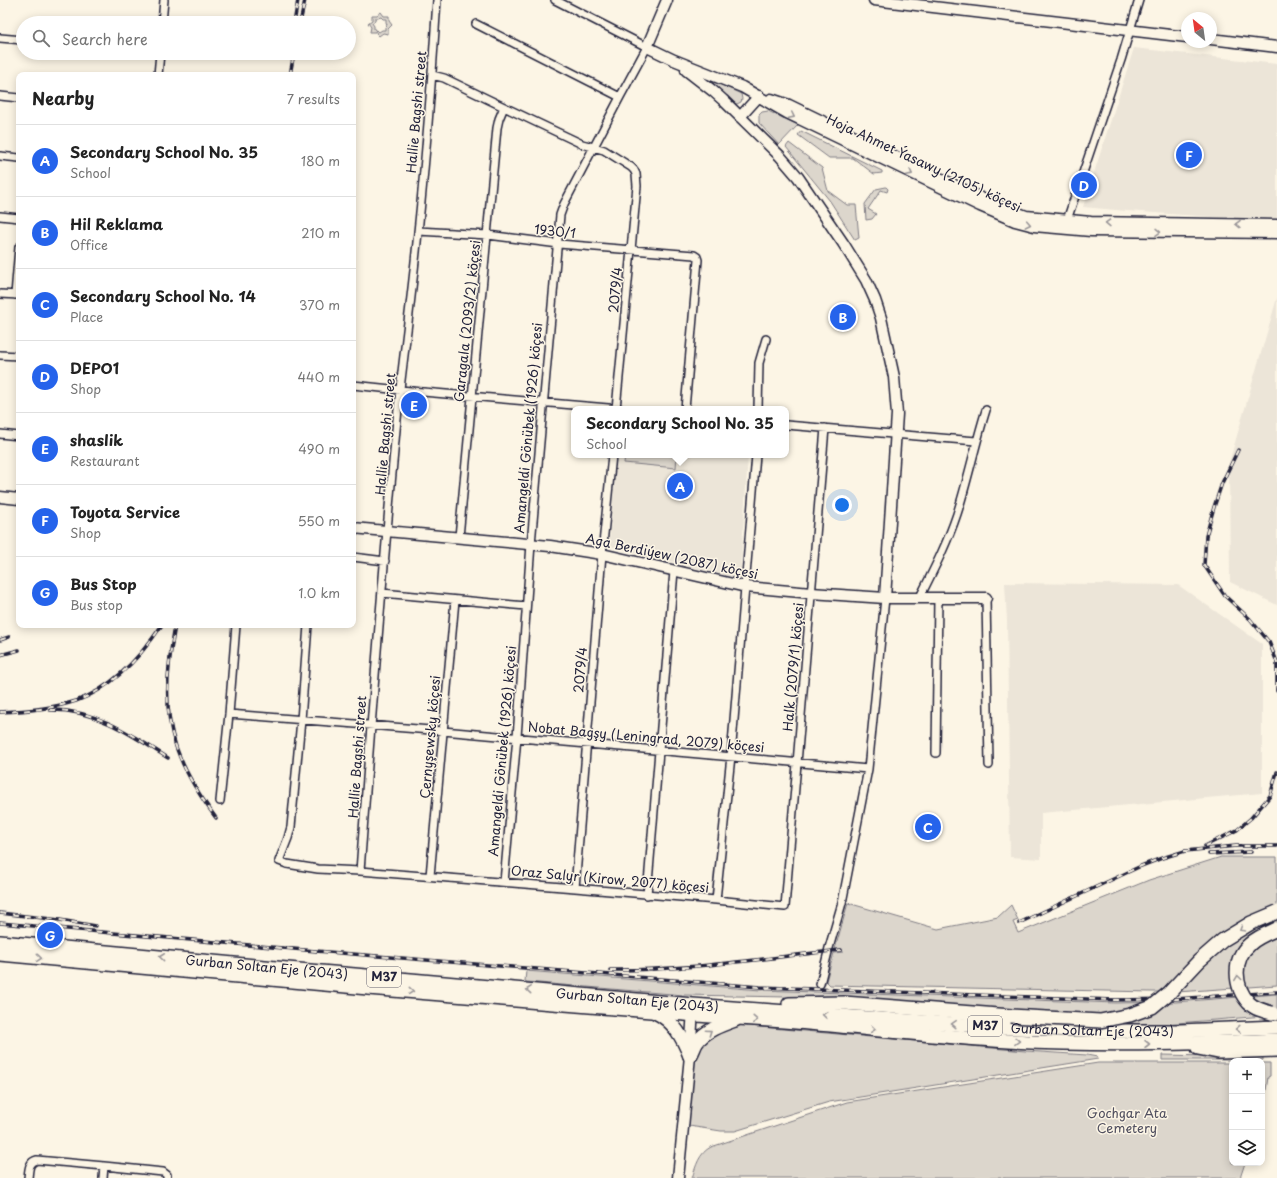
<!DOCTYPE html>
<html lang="en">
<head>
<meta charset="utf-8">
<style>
	body { margin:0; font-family:"Playpen Sans",sans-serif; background:#f2f2f2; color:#222 }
	.controls { position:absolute; right:12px; bottom:12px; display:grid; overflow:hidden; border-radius:8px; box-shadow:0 2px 10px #0003 }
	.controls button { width:36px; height:36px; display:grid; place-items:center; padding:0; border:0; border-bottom:1px solid #e0e0e0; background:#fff; color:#222; font:20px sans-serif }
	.compass { position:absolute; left:1181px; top:12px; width:36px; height:36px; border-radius:50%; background:#fff; box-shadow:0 2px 10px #0003; rotate:331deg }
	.you { position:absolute; left:842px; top:505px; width:14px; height:14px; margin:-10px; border:3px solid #fff; border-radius:50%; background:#1a73e8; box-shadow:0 0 0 6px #1a73e833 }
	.badge { display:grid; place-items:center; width:26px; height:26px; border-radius:50%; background:#2563eb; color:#fff; font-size:13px; font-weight:700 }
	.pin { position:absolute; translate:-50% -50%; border:2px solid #fff; box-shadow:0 1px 4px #0006 }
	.popup { position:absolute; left:571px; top:406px; width:218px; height:52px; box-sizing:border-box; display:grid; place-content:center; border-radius:8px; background:#fff; filter:drop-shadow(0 1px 3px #0005); font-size:13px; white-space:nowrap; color:#767676 }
	.popup b { font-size:15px; color:#222 }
	.popup::after { content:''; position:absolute; left:50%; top:100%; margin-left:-8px; border:8px solid transparent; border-top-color:#fff }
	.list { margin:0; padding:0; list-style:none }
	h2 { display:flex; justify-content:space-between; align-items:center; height:52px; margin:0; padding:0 16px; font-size:17px }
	h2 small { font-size:13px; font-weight:400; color:#767676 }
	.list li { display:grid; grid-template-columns:26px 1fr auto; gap:12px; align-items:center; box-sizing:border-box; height:72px; padding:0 16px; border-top:1px solid #e0e0e0 }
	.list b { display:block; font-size:15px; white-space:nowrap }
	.list p { margin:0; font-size:13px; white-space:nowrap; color:#767676 }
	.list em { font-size:13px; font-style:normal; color:#767676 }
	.icon { flex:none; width:22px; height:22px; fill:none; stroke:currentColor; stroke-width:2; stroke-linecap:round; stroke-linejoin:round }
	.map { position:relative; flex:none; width:1277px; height:1178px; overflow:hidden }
	.search { position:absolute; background:#fff; box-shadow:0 2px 10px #0003; left:16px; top:16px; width:340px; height:44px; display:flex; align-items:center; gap:10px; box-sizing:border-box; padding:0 14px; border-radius:22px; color:#767676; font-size:15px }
	.panel { position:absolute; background:#fff; box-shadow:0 2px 10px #0003; left:16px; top:72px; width:340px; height:556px; border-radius:8px }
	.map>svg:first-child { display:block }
	.built { fill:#ece5d8 }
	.green { fill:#dcd6cc; stroke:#7f7c84 }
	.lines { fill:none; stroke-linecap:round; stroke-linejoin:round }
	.street-casing { stroke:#22223b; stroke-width:10 }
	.secondary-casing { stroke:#22223b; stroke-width:13 }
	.highway-casing { stroke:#22223b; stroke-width:16 }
	.street { stroke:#fcf5e5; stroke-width:7 }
	.secondary { stroke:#fcf5e5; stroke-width:10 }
	.highway { stroke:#fcf5e5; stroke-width:13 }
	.rail-casing { stroke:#22223b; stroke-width:3.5 }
	.rail { stroke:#fcf5e5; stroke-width:2; stroke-dasharray:6; stroke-linecap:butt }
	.highway-bridge-casing { stroke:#22223b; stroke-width:16; stroke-linecap:butt }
	.highway-bridge { stroke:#fcf5e5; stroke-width:13 }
	.oneway { stroke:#9a9698 }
	.labels { text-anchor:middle; stroke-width:3; stroke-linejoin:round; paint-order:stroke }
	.shield { fill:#fcf5e5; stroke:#63616e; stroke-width:1 }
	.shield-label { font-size:12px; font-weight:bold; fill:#22223b }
	.street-label { font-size:13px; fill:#22223b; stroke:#fcf5e5 }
	.park-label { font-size:13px; fill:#504f5f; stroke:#fcf5e5 }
</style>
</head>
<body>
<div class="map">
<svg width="1277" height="1178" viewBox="0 0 1277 1178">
	<rect width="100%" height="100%" fill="#fcf5e5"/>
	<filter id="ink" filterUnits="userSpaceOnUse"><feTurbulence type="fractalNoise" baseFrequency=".025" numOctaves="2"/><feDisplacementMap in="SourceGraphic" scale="8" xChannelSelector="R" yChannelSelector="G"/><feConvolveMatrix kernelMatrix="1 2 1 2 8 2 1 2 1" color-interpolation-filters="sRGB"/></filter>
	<g filter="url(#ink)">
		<path class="built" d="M1134,48l143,16v154l-36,1 -114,-8 -44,-4z
			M1277,298v307l-47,-23 -1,-119z
			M616,455h132l-8,124 -131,-33z
			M1005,583l173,2 84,59v149l-221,20v46l-31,-2 -3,-236z"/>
		<path class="green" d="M381,12l3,4h5v5l3,4 -4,4v5l-5,-1 -4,3 -3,-3 1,-3 2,2 3,-2h3v-3l2,-2 -1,-3v-3h-3l-2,-2 -3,1h-3v3l-3,2 2,3v3h2l-1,3h-5l1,-5 -3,-4 4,-3v-5h5z
			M715,82l26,12 1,5 -1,3 -4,2 -5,-2 -18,-16 -1,-3z
			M768,111l30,14 -19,20 -20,-22v-8l3,-3z
			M801,131l81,40v2l-8,1 -21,-16h-24l-31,-23z
			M789,143l33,25 6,23 19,14h9l3,33 -4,2 -25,-39 -44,-54z
			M886,187l2,2 -1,3 -6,-2 -13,19 8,5 -4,5 -6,1 -1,-16 11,-15z
			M625,455h52l-1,13 -52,-5z
			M1221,857h56v128l-100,7h-25l-278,-6 -44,-1 -4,-4 8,-28 9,-1 -1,-3h-7l13,-46 90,26 60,-12 13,-12 7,15 -5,2 5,11 131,-53z
			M526,971l234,19 355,13 61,-1 101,-8v21l-113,9 -79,-1 -247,-25 -154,-3 -157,-13 -2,-1z
			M738,1025l287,26 62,4 10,2 1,2 -269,43 -94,29h-14l-32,-5 -1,-1 6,-62c7,-26 22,-28 44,-38z
			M1162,1055l101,2v3h-101z
			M1098,1063h134v100h13l-5,15h-548c4,-12 7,-25 19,-31l136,-45z
			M1262,1063h8v13l-2,1 -6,40z"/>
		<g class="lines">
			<defs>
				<path id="street" d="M162,23l2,-23
					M476,24l144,73
					M0,38l23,2
					M158,75l2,-22
					M432,75l12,3 60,29 78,37 22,6 27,17 3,3 2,4 1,12 -21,223
					M0,96l19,2
					M0,156l19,2
					M0,216l19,2
					M1066,223l55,-163 18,-60
					M418,231l70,4 71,9 135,11 3,2 1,3 -13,149
					M0,294l19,1
					M15,295l4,-48
					M0,355l19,1
					M353,385l47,5 220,19
					M758,409l1,-46 7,-24
					M786,425l190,16
					M0,434l19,2
					M459,537l38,-409 2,-9 5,-12
					M353,557l32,4
					M382,593l144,13
					M986,598l3,167
					M919,599c14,-28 28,-55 38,-85 11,-34 18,-69 29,-104
					M308,625l-7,95 -10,107 -3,11 -9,23 8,3 31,5 42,2 215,17 141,12 69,7 40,-479
					M229,714l214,17 425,38
					M936,753l2,-155
					M220,801l9,-87 7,-89
					M360,871c12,-161 24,-322 40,-482 6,-52 13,-104 18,-157 8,-77 14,-155 19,-232
					M430,876l25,-276
					M504,882l13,-145 14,-193 29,-329 4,-11 56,-107 27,-50 -92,-47
					M575,888l27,-334 10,-99
					M647,895l27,-324
					M716,900l15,-144 25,-301
					M820,984l9,-36 13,-45 26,-134 17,-171
					M104,1166l59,6 4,3v3
					M28,1178c1,-7 0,-16 9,-18l67,6 -1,12"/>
				<path id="secondary" d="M667,0l-20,47 27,13 68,27 45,26 193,93 35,15 19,5 57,5 186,2
					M874,0l313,37
					M1211,39l66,8
					M686,70l27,21 10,9 57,56 18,21 45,66 23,37 9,20 6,18 13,59 3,37 -12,184
					M771,99l18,6 194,94 43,17 65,6 186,3
					M740,117l19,-21
					M0,497l19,2
					M353,528l197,18 52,8 144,33 65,6 74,5h101
					M678,1178l12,-122 3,-47"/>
				<g id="highway">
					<path id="s1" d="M0,942l265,25 428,38 188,14 130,9 100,3h69l97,-4"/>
					<path d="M0,954l368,34 283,23c52,5 105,8 157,12 67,6 134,14 201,18 89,5 179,3 268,-1"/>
					<path d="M789,1004l55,-1 167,13"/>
					<path d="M655,1012c19,9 28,26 35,44"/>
					<path d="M1198,1048l20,4 59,-2"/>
					<path d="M690,1056c3,-4 4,-10 7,-14 9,-12 24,-17 38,-22"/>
				</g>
			</defs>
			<use href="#street" class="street-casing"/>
			<use href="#secondary" class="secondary-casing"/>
			<use href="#highway" class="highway-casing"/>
			<use href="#street" class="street"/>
			<use href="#secondary" class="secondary"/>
			<use href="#highway" class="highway"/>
			<defs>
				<path id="rail" d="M294,23l4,-23
					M300,23l5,-23
					M290,75l4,-22
					M1238,450l-16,33 -8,24 -8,29 -2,29 21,31 25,23 19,23 8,20v29
					M175,625c-2,14 -5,28 -6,42 -7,63 11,102 47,151
					M0,640l9,-3
					M0,655l19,-5
					M50,710c45,-1 82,25 118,48
					M0,712c26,-1 51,-3 76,-11 37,-13 65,-45 86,-76
					M1205,846l32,-16 14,-12 19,-22 7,-24
					M1209,854l42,-2
					M0,913l60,7 36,6
					M0,923l316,28 444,36 355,13 60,-1 102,-7
					M1019,923l122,-57 21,-8 23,-7 51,-5h41
					M610,970c77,1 154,-12 231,-20"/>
			</defs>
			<use href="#rail" class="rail-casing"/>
			<use href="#rail" class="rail"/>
			<defs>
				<path id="highway-bridge" d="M1272,1013c-8,-2 -17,-4 -23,-10 -15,-16 -17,-44 1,-59 7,-7 18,-11 27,-15
					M1011,1016l89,5 30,-6 22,-8 17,-14 30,-32 24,-21 28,-17 26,-11"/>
			</defs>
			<use href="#highway-bridge" class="highway-bridge-casing"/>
			<use href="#highway-bridge" class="highway-bridge"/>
		</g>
		<defs><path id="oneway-chevron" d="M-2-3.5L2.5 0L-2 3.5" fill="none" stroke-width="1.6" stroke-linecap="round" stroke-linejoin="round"/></defs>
		<g class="oneway">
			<use href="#oneway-chevron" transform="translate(792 116) rotate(26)"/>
			<use href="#oneway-chevron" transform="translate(910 173) rotate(26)"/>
			<use href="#oneway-chevron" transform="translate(1108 223) rotate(-179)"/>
			<use href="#oneway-chevron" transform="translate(1028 224) rotate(11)"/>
			<use href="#oneway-chevron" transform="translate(1238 224) rotate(-179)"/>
			<use href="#oneway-chevron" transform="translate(1158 232) rotate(1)"/>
			<use href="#oneway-chevron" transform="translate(1242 929) rotate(149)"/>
			<use href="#oneway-chevron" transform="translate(162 957) rotate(-174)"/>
			<use href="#oneway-chevron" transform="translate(39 958) rotate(5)"/>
			<use href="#oneway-chevron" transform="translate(1238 978) rotate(-98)"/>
			<use href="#oneway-chevron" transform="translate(529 990) rotate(-175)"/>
			<use href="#oneway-chevron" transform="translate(411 991) rotate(5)"/>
			<use href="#oneway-chevron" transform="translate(825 1015) rotate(-175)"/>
			<use href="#oneway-chevron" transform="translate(755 1020) rotate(4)"/>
			<use href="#oneway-chevron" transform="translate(954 1024) rotate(-176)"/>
			<use href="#oneway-chevron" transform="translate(873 1029) rotate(5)"/>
			<use href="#oneway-chevron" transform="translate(1238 1029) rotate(177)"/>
			<use href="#oneway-chevron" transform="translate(709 1032) rotate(-34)"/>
			<use href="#oneway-chevron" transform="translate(1017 1041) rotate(2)"/>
			<use href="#oneway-chevron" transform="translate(1147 1044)"/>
		</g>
	</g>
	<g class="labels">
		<g class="shield">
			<rect x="367" y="967" width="34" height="20" rx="3"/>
			<rect x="968" y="1016" width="34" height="20" rx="3"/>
		</g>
		<g class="shield-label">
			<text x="384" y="981">M37</text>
			<text x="985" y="1030">M37</text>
		</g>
		<g class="street-label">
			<text transform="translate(416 112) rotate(-85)" y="5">Hallie Bagshi street</text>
			<text transform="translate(924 163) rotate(25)" y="5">Hoja Ahmet Ýasawy (2105) köçesi</text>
			<text transform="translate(555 231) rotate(6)" y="5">1930/1</text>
			<text transform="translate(615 290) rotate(-85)" y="5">2079/4</text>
			<text transform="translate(467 321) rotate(-84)" y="5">Garagala (2093/2) köçesi</text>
			<text transform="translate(528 428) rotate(-85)" y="5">Amangeldi Gönübek (1926) köçesi</text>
			<text transform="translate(385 434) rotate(-85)" y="5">Hallie Bagshi street</text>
			<text transform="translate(672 556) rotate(12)" y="5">Aga Berdiýew (2087) köçesi</text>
			<text transform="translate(793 667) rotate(-85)" y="5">Halk (2079/1) köçesi</text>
			<text transform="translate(580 670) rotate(-85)" y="5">2079/4</text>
			<text transform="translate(430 737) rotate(-85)" y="5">Çernyşewsky köçesi</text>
			<text transform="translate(646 737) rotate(5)" y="5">Nobat Bagşy (Leningrad, 2079) köçesi</text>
			<text transform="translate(502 751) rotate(-85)" y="5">Amangeldi Gönübek (1926) köçesi</text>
			<text transform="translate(357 757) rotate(-86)" y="5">Hallie Bagshi street</text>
			<text transform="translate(610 879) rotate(5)" y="5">Oraz Salyr (Kirow, 2077) köçesi</text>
			<text dy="5" stroke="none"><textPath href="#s1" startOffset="268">Gurban Soltan Eje (2043)</textPath></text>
			<text dy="5" stroke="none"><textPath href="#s1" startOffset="640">Gurban Soltan Eje (2043)</textPath></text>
			<text dy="5" stroke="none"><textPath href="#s1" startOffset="1096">Gurban Soltan Eje (2043)</textPath></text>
		</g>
		<g class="park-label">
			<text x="1127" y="1118">Gochgar Ata<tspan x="1127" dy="15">Cemetery</tspan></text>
		</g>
	</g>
</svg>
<div class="controls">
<button>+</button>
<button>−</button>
<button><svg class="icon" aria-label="layers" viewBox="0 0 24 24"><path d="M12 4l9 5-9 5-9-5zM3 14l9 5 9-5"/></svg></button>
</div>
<svg class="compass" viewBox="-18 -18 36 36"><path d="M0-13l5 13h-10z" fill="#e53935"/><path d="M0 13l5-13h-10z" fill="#767676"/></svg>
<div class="you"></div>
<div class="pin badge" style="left:680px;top:486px">A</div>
<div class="popup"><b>Secondary School No. 35</b>School</div>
<div class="pin badge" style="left:843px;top:317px">B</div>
<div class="pin badge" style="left:928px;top:827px">C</div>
<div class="pin badge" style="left:1084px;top:185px">D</div>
<div class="pin badge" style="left:414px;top:405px">E</div>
<div class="pin badge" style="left:1189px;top:155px">F</div>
<div class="pin badge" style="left:50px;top:935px">G</div>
<div class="search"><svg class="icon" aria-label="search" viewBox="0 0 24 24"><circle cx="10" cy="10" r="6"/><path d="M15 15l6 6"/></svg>Search here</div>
<section class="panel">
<h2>Nearby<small>7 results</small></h2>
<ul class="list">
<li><span class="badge">A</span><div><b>Secondary School No. 35</b><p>School</p></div><em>180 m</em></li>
<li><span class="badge">B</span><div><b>Hil Reklama</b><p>Office</p></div><em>210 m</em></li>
<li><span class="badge">C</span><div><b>Secondary School No. 14</b><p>Place</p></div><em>370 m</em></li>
<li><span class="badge">D</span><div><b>DEPO1</b><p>Shop</p></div><em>440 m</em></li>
<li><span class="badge">E</span><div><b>shaslik</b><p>Restaurant</p></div><em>490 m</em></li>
<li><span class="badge">F</span><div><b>Toyota Service</b><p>Shop</p></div><em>550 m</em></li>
<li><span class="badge">G</span><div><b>Bus Stop</b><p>Bus stop</p></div><em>1.0 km</em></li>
</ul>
</section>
</div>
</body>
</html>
